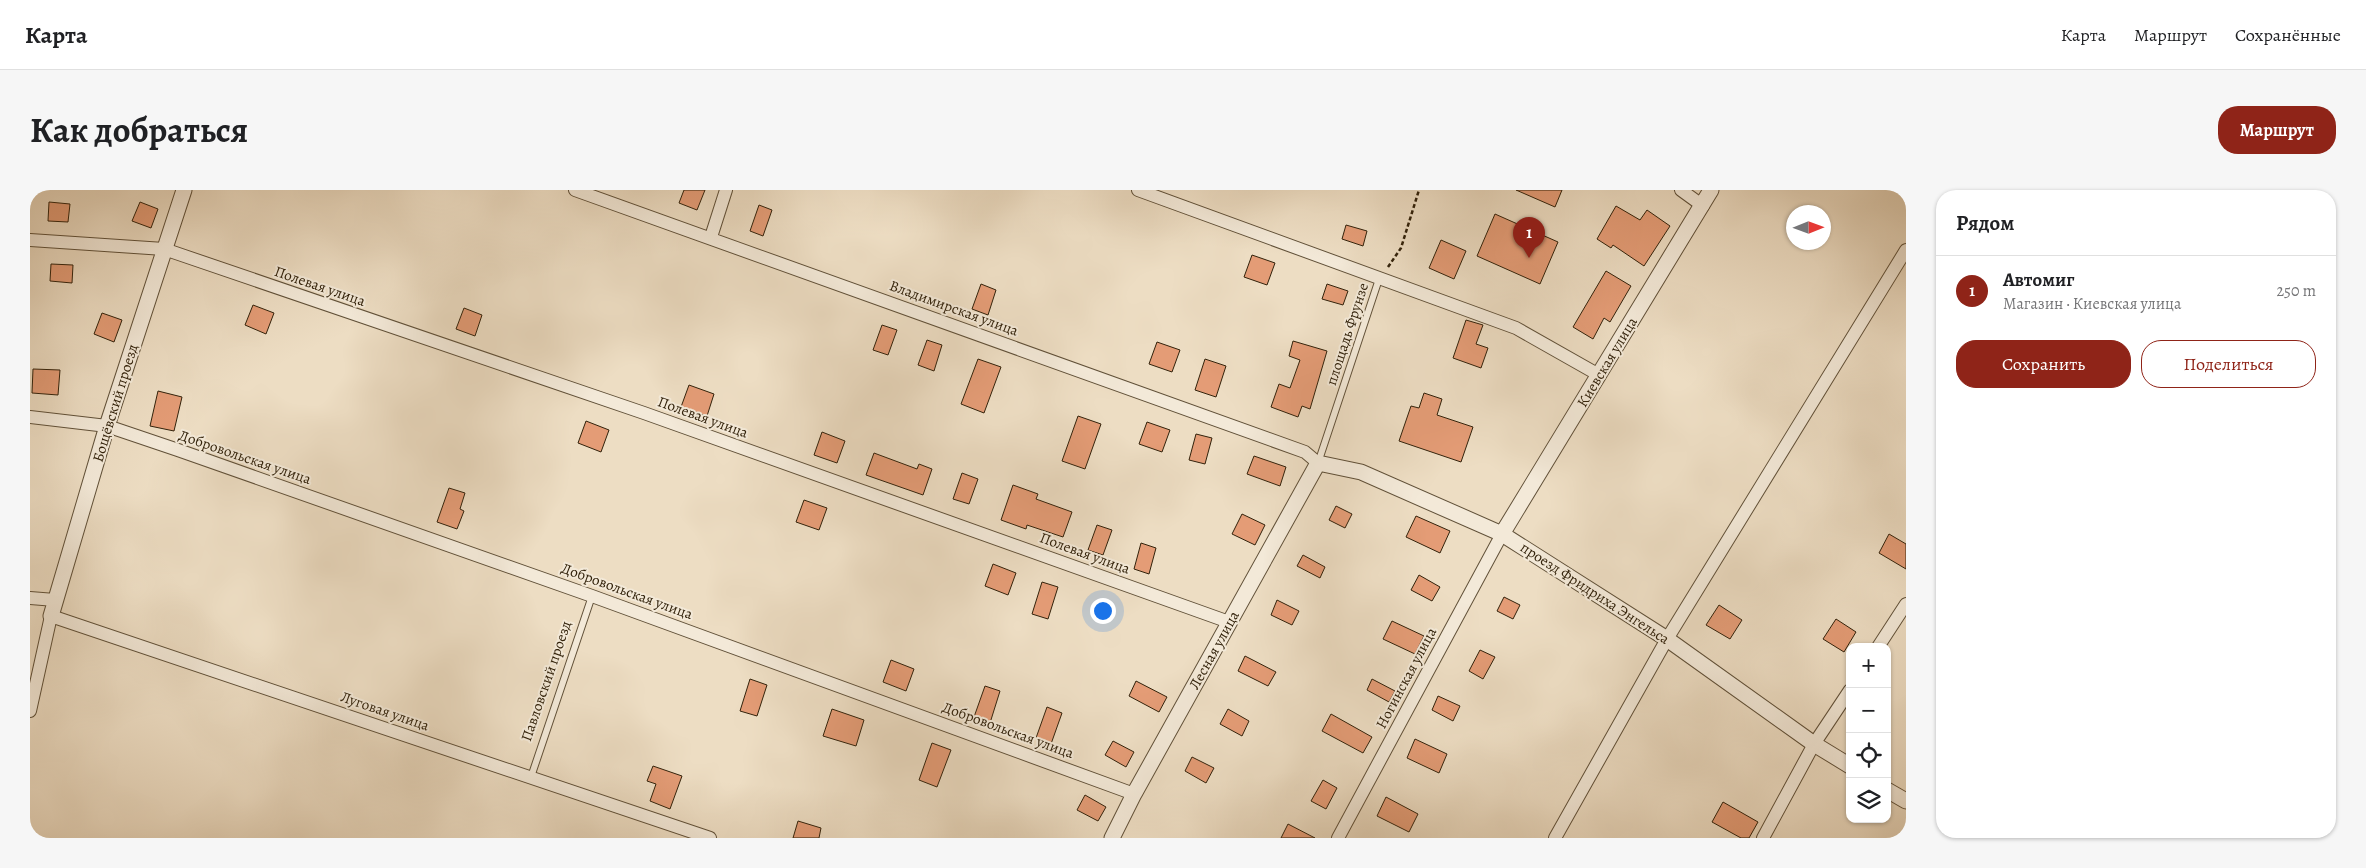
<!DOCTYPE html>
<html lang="ru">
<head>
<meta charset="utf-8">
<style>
	body { margin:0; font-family:Alegreya,serif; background:#f6f6f6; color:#202124 }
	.controls { position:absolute; right:15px; bottom:15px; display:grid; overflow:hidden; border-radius:10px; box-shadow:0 1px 4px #0004 }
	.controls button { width:45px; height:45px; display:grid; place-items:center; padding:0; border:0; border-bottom:1px solid #e0e0e0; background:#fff; color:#202124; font:25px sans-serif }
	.compass { position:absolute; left:1756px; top:15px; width:45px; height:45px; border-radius:50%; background:#fff; box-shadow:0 1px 4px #0004; rotate:89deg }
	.you { position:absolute; left:1072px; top:420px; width:18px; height:18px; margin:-12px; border:4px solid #fff; border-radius:50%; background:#1a73e8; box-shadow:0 0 0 8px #1a73e833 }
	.badge { display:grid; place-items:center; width:32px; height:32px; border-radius:50%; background:#8f2418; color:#fff; font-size:16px; font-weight:700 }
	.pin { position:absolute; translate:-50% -41px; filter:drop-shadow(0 1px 2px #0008) }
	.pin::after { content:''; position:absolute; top:26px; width:18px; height:15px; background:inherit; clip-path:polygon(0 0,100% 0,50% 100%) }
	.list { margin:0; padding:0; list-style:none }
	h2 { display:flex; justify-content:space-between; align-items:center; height:65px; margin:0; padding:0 20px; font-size:21px }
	h2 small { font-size:16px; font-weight:400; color:#757577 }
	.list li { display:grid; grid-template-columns:32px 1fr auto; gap:15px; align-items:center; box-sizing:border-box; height:70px; padding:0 20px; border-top:1px solid #e0e0e0 }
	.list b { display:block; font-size:19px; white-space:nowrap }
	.list p { margin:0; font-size:16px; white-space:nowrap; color:#757577 }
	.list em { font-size:16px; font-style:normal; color:#757577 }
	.actions { display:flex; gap:10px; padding:15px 20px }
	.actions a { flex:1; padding:11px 0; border:1px solid #8f2418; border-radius:20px; text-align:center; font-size:18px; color:#8f2418 }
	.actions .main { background:#8f2418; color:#fff }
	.icon { flex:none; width:28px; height:28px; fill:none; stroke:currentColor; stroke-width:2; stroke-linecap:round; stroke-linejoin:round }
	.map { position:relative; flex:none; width:1876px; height:648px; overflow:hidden; border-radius:20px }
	header { display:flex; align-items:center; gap:30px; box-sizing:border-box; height:70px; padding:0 25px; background:#fff; border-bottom:1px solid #e0e0e0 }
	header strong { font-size:24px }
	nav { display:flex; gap:28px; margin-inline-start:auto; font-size:18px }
	.intro { display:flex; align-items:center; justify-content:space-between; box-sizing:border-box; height:120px; padding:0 30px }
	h1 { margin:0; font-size:35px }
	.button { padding:12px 22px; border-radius:20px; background:#8f2418; color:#fff; font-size:18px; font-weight:700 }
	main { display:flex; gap:30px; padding:0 30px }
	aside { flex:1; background:#fff; border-radius:20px; box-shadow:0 1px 4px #0004 }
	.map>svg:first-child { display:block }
	.building { fill:#e49c76; stroke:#32220b }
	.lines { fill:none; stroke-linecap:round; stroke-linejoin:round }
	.service-casing { stroke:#615139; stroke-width:8 }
	.minor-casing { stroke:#615139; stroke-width:14 }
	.tertiary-casing { stroke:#615139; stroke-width:17 }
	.path { stroke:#32220b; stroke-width:2.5; stroke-dasharray:4 2.5; stroke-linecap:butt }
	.service { stroke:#f3e9d8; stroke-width:6 }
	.minor { stroke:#f3e9d8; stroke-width:12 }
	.tertiary { stroke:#f3e9d8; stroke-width:15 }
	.labels { text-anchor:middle; stroke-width:4; stroke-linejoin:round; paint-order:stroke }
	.street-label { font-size:15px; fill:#32220b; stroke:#f3e9d8 }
</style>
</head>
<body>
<header>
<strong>Карта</strong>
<nav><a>Карта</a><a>Маршрут</a><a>Сохранённые</a></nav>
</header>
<div class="intro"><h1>Как добраться</h1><a class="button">Маршрут</a></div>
<main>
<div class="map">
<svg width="1876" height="648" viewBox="0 0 1876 648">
	<rect width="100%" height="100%" fill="#edddc3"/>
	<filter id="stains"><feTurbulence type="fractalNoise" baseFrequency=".004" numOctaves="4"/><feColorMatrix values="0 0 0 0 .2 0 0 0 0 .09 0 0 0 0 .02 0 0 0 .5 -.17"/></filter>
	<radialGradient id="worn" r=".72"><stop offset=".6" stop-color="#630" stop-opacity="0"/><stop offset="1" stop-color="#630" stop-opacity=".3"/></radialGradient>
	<path class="building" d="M654,0h21l-8,20 -18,-7z
		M1486,0h46l-7,17z
		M19,12l21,2 -2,18 -20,-1z
		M110,12l18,7 -7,19 -19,-7z
		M729,15l13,5 -9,26 -13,-5z
		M1586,16l24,14 7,-10 23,16 -26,40 -31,-21 -2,3 -14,-9z
		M1465,24l63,28 -18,42 -63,-28z
		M1316,35l21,6 -4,15 -21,-7z
		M1411,50l25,11 -12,28 -25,-11z
		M1222,65l23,8 -8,22 -23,-8z
		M21,74l22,1 -1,18 -22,-2z
		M1576,81l25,15 -21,36 -6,-4 -11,21 -20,-12z
		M951,94l15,6 -8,25 -16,-6z
		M1297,94l21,7 -5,14 -21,-6z
		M223,115l21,8 -8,21 -21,-9z
		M434,118l18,7 -7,21 -19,-7z
		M72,123l20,7 -8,22 -20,-8z
		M1436,130l17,5 -7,19 12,4 -7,20 -28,-10z
		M852,135l15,5 -9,25 -15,-5z
		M897,150l15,5 -8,26 -16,-6z
		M1263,151l34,10 -17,58 -8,-3 -4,11 -27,-10 8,-23 11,4 10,-28 -11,-4z
		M1127,152l23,8 -8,22 -23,-8z
		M948,169l23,8 -17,46 -23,-9z
		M1175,169l21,7 -10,31 -21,-7z
		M3,179l27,1 -2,25 -26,-2z
		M659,195l25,9 -7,22 -26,-9z
		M128,201l24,6 -8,34 -24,-5z
		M1394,203l18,6 -5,16 36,12 -12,35 -62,-21 12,-35 8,2z
		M1048,226l23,8 -16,45 -23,-8z
		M556,231l23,9 -8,22 -23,-9z
		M1117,232l23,8 -8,22 -23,-8z
		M792,242l23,9 -8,22 -23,-8z
		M1166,244l16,4 -7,26 -16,-4z
		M844,263l43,16 2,-5 13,5 -9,26 -57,-20z
		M1224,266l32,11 -6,19 -33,-12z
		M932,283l16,6 -9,25 -16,-5z
		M983,295l25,9 -2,5 36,13 -9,25 -36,-12 -1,4 -25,-9z
		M419,298l16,5 -5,16 4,2 -7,18 -20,-7z
		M774,310l23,8 -8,22 -23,-8z
		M1306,316l16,8 -7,14 -16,-8z
		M1212,324l23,11 -10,20 -23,-11z
		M1386,326l34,15 -10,22 -34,-16z
		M1067,335l15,5 -9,25 -15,-5z
		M1859,344l17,10v25l-27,-16z
		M1111,353l15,5 -7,26 -15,-5z
		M1273,365l22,12 -5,11 -23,-12z
		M963,374l23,9 -8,22 -23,-9z
		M1389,385l21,12 -8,14 -21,-11z
		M1012,392l16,5 -10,32 -16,-5z
		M1474,407l16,8 -7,14 -16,-8z
		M1247,410l22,11 -7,14 -21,-10z
		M1689,415l23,15 -12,19 -24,-14z
		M1806,429l20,13 -12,20 -21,-13z
		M1362,431l32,15 -9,18 -32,-15z
		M1450,460l15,7 -12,22 -14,-8z
		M1215,466l31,16 -8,14 -30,-15z
		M861,470l23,9 -8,22 -23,-9z
		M720,489l17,6 -10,31 -17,-5z
		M1342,489l23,12 -6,11 -22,-12z
		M1106,491l31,16 -8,15 -30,-16z
		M955,496l15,5 -10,32 -16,-6z
		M1408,506l22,10 -7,15 -21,-11z
		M1017,517l15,6 -11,31 -15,-6z
		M802,519l32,11 -8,26 -33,-10z
		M1198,519l21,12 -7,15 -22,-12z
		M1301,524l41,23 -9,16 -41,-22z
		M1385,549l32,15 -8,19 -32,-15z
		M1083,551l21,11 -8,15 -21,-12z
		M902,553l19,7 -14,37 -18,-7z
		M1162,567l22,11 -8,15 -21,-12z
		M623,576l29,10 -12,33 -20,-8 6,-17 -9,-3z
		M1293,590l14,8 -11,21 -15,-8z
		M1055,605l21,12 -8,14 -21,-11z
		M1356,607l32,17 -9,18 -32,-16z
		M1693,612l35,20 -9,16h-8l-29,-16z
		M768,631l23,7 -2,10h-26z
		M1258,634l27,14h-34z"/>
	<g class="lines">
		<defs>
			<path id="service" d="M1288,273l61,-184
				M501,587l61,-181"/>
			<path id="minor" d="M545,0l730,262 13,11
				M1108,0l378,138 83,47
				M1651,0l22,16
				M681,47l15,-47
				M0,50l134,9 480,164 585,209
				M0,227l77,9 71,24 414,146 542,198
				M0,408l25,2
				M1848,457l28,-43
				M0,521l21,-95 659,222
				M1308,648l164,-304
				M1525,648l112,-199 239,-389
				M1733,648l51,-94 36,-54"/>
			<path id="tertiary" d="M1472,344l209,-344
				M21,426l56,-190 77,-236
				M1857,600l19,11
				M1082,648l22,-44 184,-331 43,9 141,62 165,105 147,105 36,22"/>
		</defs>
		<use href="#service" class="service-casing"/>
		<use href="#minor" class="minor-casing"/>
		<use href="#tertiary" class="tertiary-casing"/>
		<path class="path" d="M1358,77l13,-19 18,-58"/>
		<use href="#service" class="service"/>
		<use href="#minor" class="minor"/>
		<use href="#tertiary" class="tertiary"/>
	</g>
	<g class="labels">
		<g class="street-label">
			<text transform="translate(290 96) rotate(19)" y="5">Полевая улица</text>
			<text transform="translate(924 118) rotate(20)" y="5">Владимирская улица</text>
			<text transform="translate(1317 144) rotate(-72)" y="5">площадь Фрунзе</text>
			<text transform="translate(1577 172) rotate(-59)" y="5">Киевская улица</text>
			<text transform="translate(85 213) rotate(-73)" y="5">Бощёвский проезд</text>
			<text transform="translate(673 227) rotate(20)" y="5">Полевая улица</text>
			<text transform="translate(215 267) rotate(19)" y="5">Добровольская улица</text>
			<text transform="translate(1055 363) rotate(20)" y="5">Полевая улица</text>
			<text transform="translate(597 401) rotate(20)" y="5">Добровольская улица</text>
			<text transform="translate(1565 403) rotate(33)" y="5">проезд Фридриха Энгельса</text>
			<text transform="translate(1184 460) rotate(-61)" y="5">Лесная улица</text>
			<text transform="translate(1376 488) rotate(-62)" y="5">Ногинская улица</text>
			<text transform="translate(516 491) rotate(-71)" y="5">Павловский проезд</text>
			<text transform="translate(355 521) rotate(19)" y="5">Луговая улица</text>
			<text transform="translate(978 540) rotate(20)" y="5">Добровольская улица</text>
		</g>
	</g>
	<rect width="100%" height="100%" filter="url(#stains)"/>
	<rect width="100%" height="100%" fill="url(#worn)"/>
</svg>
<div class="controls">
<button>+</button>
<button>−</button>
<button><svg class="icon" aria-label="locate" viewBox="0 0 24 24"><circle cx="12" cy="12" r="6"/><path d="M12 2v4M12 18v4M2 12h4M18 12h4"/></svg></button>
<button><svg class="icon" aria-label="layers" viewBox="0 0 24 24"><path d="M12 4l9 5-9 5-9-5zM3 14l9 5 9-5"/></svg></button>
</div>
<svg class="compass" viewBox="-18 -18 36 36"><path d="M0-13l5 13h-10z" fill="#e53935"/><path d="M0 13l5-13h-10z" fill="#757577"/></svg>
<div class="you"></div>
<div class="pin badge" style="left:1499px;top:68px">1</div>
</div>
<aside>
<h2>Рядом<small></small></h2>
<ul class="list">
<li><span class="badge">1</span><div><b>Автомиг</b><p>Магазин · Киевская улица</p></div><em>250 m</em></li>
</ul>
<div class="actions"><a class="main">Сохранить</a><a>Поделиться</a></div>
</aside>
</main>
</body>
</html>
